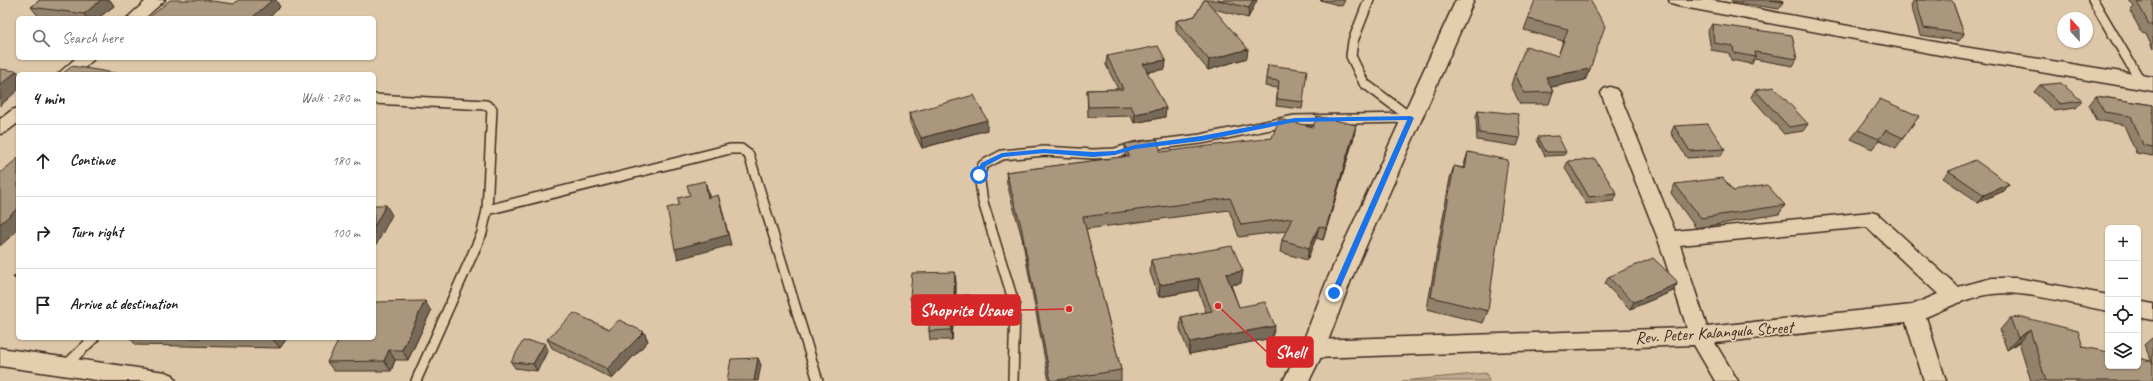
<!DOCTYPE html>
<html lang="en">
<head>
<meta charset="utf-8">
<style>
	body { margin:0; font-family:Caveat,sans-serif; background:#f6f6f6; color:#202124 }
	.controls { position:absolute; right:12px; bottom:12px; display:grid; overflow:hidden; border-radius:6px; box-shadow:0 1px 3px #0004 }
	.controls button { width:36px; height:36px; display:grid; place-items:center; padding:0; border:0; border-bottom:1px solid #e0e0e0; background:#fff; color:#202124; font:20px sans-serif }
	.compass { position:absolute; left:2057px; top:12px; width:36px; height:36px; border-radius:50%; background:#fff; box-shadow:0 1px 3px #0004; rotate:338deg }
	.stop { position:absolute; width:12px; height:12px; margin:-9px; border:3px solid #1a73e8; border-radius:50%; background:#fff }
	.stop.end { background:#1a73e8; border-color:#fff; box-shadow:0 1px 4px #0008 }
	.list { margin:0; padding:0; list-style:none }
	h2 { display:flex; justify-content:space-between; align-items:center; height:52px; margin:0; padding:0 16px; font-size:17px }
	h2 small { font-size:13px; font-weight:400; color:#757577 }
	.list li { display:grid; grid-template-columns:26px 1fr auto; gap:12px; align-items:center; box-sizing:border-box; height:72px; padding:0 16px; border-top:1px solid #e0e0e0 }
	.list b { display:block; font-size:15px; white-space:nowrap }
	.list em { font-size:13px; font-style:normal; color:#757577 }
	.icon { flex:none; width:22px; height:22px; fill:none; stroke:currentColor; stroke-width:2; stroke-linecap:round; stroke-linejoin:round }
	.map { position:relative; flex:none; width:2153px; height:381px; overflow:hidden }
	.search { position:absolute; background:#fff; box-shadow:0 1px 3px #0004; left:16px; top:16px; width:360px; height:44px; display:flex; align-items:center; gap:10px; box-sizing:border-box; padding:0 14px; border-radius:6px; color:#757577; font-size:15px }
	.panel { position:absolute; background:#fff; box-shadow:0 1px 3px #0004; left:16px; top:72px; width:360px; height:268px; border-radius:6px }
	.map>svg:first-child { display:block }
	.green { fill:#bfaa8f; stroke:#7d6a56 }
	.lines { fill:none; stroke-linecap:round; stroke-linejoin:round }
	.service-casing { stroke:#3b2a1e; stroke-width:12 }
	.minor-casing { stroke:#3b2a1e; stroke-width:3 }
	.tertiary-casing { stroke:#3b2a1e; stroke-width:3 }
	.primary-casing { stroke:#3b2a1e; stroke-width:3 }
	.service { stroke:#e4ceae; stroke-width:9 }
	.minor { fill:#e4ceae; fill-rule:evenodd }
	.tertiary { fill:#e4ceae; fill-rule:evenodd }
	.primary { fill:#e4ceae; fill-rule:evenodd }
	.wall { fill:#92826c; stroke:#3b2a1e }
	.shaded-wall { fill:#776a58; stroke:#3b2a1e }
	.building { fill:#aa977e; stroke:#3b2a1e }
	.route { fill:#1a73e8 }
	.labels { text-anchor:middle; stroke-width:3.5; stroke-linejoin:round; paint-order:stroke }
	.street-label { font-size:17px; fill:#3b2a1e; stroke:#e4ceae }
	.leader { fill:none; stroke:#d62828; stroke-width:1.5 }
	.callout-dot { fill:#d62828; stroke:#e4ceae; stroke-width:1.5 }
	.callout { fill:#d62828; stroke:#d62828; stroke-width:1.5 }
	.callout-label { font-size:18px; text-anchor:middle; font-weight:bold; fill:#fff }
</style>
</head>
<body>
<div class="map">
<svg width="2153" height="381" viewBox="0 0 2153 381">
	<rect width="100%" height="100%" fill="#ddc7a8"/>
	<filter id="ink" filterUnits="userSpaceOnUse"><feTurbulence type="fractalNoise" baseFrequency=".025" numOctaves="2"/><feDisplacementMap in="SourceGraphic" scale="8" xChannelSelector="R" yChannelSelector="G"/><feConvolveMatrix kernelMatrix="1 2 1 2 8 2 1 2 1" color-interpolation-filters="sRGB"/></filter>
	<g filter="url(#ink)">
		<path class="green" d="M1486,373l3,8h-87z"/>
		<g class="lines">
			<defs>
				<path id="service" d="M1369,0l-16,41 -2,15 13,27 47,35
					M2093,0l48,82
					M374,99l112,6 6,4 -5,101 -5,23 -66,148
					M487,210l243,-61h11l8,6 69,226
					M64,367l30,-29
					M1013,381l2,-75 -32,-104 -4,-27 4,-10 19,-10 42,-4 49,3 22,-1 20,-6 66,-8 94,-19 116,-2"/>
				<path id="minor" d="M147,0h18l-20,18h-18z
					M76,58h19l-17,16h-20z
					M1610,87l6,2 3,4 56,138 196,-19 7,2 80,73 34,-9h25l91,17v16c-34,-6 -82,-21 -115,-17 -24,2 -46,14 -67,23l20,64h-22l-18,-59 -191,21 23,38h-23l-21,-36 -381,13 -8,-3 -3,-6 3,-6 8,-3 374,-12 -29,-89 -57,-146 3,-4zM1867,227l71,67 -26,11 -205,22 -27,-82z
					M18,108v15l-12,9 -6,2v-15l12,-9z
					M2138,301l15,3v16l-15,-3z
					M0,348l165,24 8,3 3,6h-73l-103,-15z"/>
				<path id="tertiary" d="M1669,0h40l242,45 202,32v14l-202,-34 -273,-51 -7,-2z"/>
				<path id="primary" d="M1456,0h18l-123,280 -26,69 -16,32h-26l18,-34 26,-67z"/>
			</defs>
			<use href="#service" class="service-casing"/>
			<use href="#minor" class="minor-casing"/>
			<use href="#tertiary" class="tertiary-casing"/>
			<use href="#primary" class="primary-casing"/>
			<use href="#service" class="service"/>
			<use href="#minor" class="minor"/>
			<use href="#tertiary" class="tertiary"/>
			<use href="#primary" class="primary"/>
		</g>
		<path class="wall" d="M40,0h70l4,6 -16,12h-49l-10,-1 -8,-10z
			M1204,0h53l-9,18 -34,-9 33,49 -39,12 -32,-39v-10l19,-5z
			M1320,0h25l-3,6z
			M1590,0v69l-5,11 -34,7 2,5 -4,12h-29l-9,-19 4,-12 43,-17 5,-15 -39,-11 4,-11z
			M1731,0h51l1,2 -4,7 -47,-7z
			M1914,0h38l12,34 -5,7 -39,-6 -9,-30z
			M2129,0h24v49l-7,-15 -4,-1 -12,-22 4,-4z
			M1712,24l85,35 -4,7 -39,-7 -2,5 -21,-4 -2,-7 -18,-3 -3,-19z
			M1107,56l59,4 -1,9 -18,3 18,45 -31,6 -3,-7 -43,1 -1,-27 31,-1 -12,-24z
			M1268,65l35,37 -1,7 -26,-3 2,-18 -13,-2z
			M2040,85l42,16 -6,7 -22,3 -20,-19z
			M1755,90l53,34 -5,7 -19,3 -33,-37z
			M2096,96l57,9v51l-17,-3 -12,-28 -27,-5 -8,-15z
			M1478,110l42,28 -3,8 -40,-6 -1,-23z
			M909,113l78,17 -65,18 -12,-25z
			M1919,116l-23,32 -17,-8 -7,9 -21,-10 7,-9z
			M1674,126l51,23 -4,7 -34,2 -16,-25z
			M1354,137l-31,103 -7,-2 -9,22 -27,-8 2,-12 4,-9 -47,6 -10,-27 -143,19 35,141v11h-72l-27,-143 -15,-54 -1,-12 119,-15v-13l36,8z
			M1538,137l28,15 -2,3 -19,1 -8,-16z
			M1468,152l20,159 -5,12 -56,-14 23,-131 4,-12 9,2z
			M1568,161l49,33 -3,7 -28,3 -21,-36z
			M1949,171l60,13 -5,7 -26,11 -35,-24z
			M1675,184l58,7 52,14 -6,9 -83,14 -25,-35z
			M1151,260l90,23 -10,2 8,22 33,31 -83,16 -9,-25 1,-12 25,-5 -8,-22 -39,7 -9,-25z
			M18,273v9l-5,-5z
			M1608,277l69,7 -4,7 -43,18 -25,-25z
			M956,282v14l15,9v18l-18,1 -1,16h-22l-1,-9 2,-25 -19,1 -2,-10z
			M431,311l-23,49h-13l-4,11h-57l-7,-9z
			M2010,318l73,29 70,34h-122l-12,-39 -12,8 -7,-20z
			M609,329l35,3 4,9 -36,38 -60,-31 -5,-9z
			M130,338h157l-7,10 -144,-3z
			M2152,338h1v26l-9,-19z
			M545,343l3,7 -11,21 -22,-3 -4,-6z"/>
		<path class="shaded-wall" d="M101,0h9l4,6 -16,12h-11l-3,-4z
			M272,0h4l4,7 -11,11h-17z
			M1253,0h4l-9,18 1,-10z
			M1248,49l-1,9 -39,12 1,-10z
			M1166,60l-1,9 -23,4 1,-9z
			M1590,69l-5,11 -43,9 4,-12z
			M17,71l2,3h-1v16l-18,16v-21z
			M1166,108l-1,9 -31,6 1,-9z
			M987,120v10l-65,18 -1,-10z
			M1356,125l-2,12 -31,103 3,-12z
			M705,181l3,10 4,17 -4,-10z
			M2009,184l-5,7 -26,11 6,-7z
			M718,195l3,10 10,40 -53,14 -3,-10z
			M386,205l6,10 -18,34v-22z
			M18,208v22l-18,16v-22z
			M1319,226l-3,12 -9,22 2,-12z
			M1243,271l-2,12 -17,3 2,-12z
			M955,272l1,10 -1,24 -1,-10z
			M1199,278l-1,12 -39,7 1,-12z
			M1677,284l-4,7 -43,18 4,-7z
			M970,295l1,10v18l-2,-9z
			M425,301l6,10 -23,49 -6,-10z
			M952,314l1,10 -1,16 -1,-10z
			M1275,326l-3,12 -83,16 1,-12z
			M2030,330l-11,12 -12,8 11,-12z
			M644,332l4,9 -36,38 -5,-10z
			M272,338h15l-7,10z
			M545,343l3,7 -11,21 -4,-7z
			M389,350l6,10 -4,11 -7,-10z
			M758,358l3,7 -3,16h-4z"/>
		<path class="building" d="M40,0h61l-17,14 -53,-7z
			M170,0h34l30,4 4,-4h34l-20,18h-103z
			M1204,0h2l42,49 -39,11 -33,-39 19,-5z
			M1218,0h35l-4,8z
			M1535,0h55l15,26 -15,43 -44,8 7,15 -29,1 -9,-20 11,-27 32,10 10,-27 -40,-10z
			M1770,0h12l1,2z
			M1916,0h36l12,34 -40,-6z
			M2142,0h11v25l-4,-1 -12,-22 7,1z
			M1712,24l80,11 5,24 -42,-7 1,5 -22,-4 -1,-7 -19,-3z
			M1158,46l8,14 -23,4 23,44 -31,6 -4,-8 -43,1 -1,-17 36,-1 -16,-33z
			M1268,65l39,5 -4,32 -26,-3 2,-18 -13,-2z
			M72,66l49,8h-59z
			M0,69l17,2 -17,14z
			M2061,83l21,18 -22,3 -20,-19z
			M1774,87l34,37 -19,3 -34,-37z
			M974,95l13,25 -66,18 -12,-25z
			M2096,96l57,9v42l-10,-2 -12,-29 -27,-4z
			M1880,99l39,17 -16,22 -17,-8 -7,9 -21,-9z
			M1478,110l40,4 2,24 -41,-5z
			M1317,116l39,9 -30,103 -7,-2 -10,22 -27,-8 10,-22 -51,7 -11,-27 -147,19 38,153 -70,11 -30,-155 -15,-54 123,-16 -4,-12 32,-5 4,13 111,-14 7,-19 34,8z
			M1708,124l17,25 -35,2 -16,-25z
			M1558,136l8,16h-20l-8,-15z
			M1468,152l40,8 -20,151 -57,-14 23,-131 11,3z
			M18,158v50l-18,16v-51z
			M1595,159l22,35 -28,3 -21,-36z
			M1975,160l34,24 -25,11 -35,-24z
			M1723,178l10,13 34,-6 18,20 -84,13 -26,-34z
			M705,181l3,17 10,-3 10,40 -53,14 -8,-41 12,-3 -1,-7 12,-3 -3,-10z
			M374,205h12l-12,22z
			M1232,246l11,25 -17,3 13,33 26,-5 10,24 -85,16 -9,-25 31,-6 -13,-33 -39,7 -9,-25z
			M1653,258l23,22 1,4 -43,18 -26,-25z
			M955,272l-1,24 16,-1 -1,19h-17l-1,16 -22,1 2,-35 -21,1 2,-24z
			M18,273v5l-5,-1z
			M425,301l-23,49h-13l-5,11 -57,1 13,-24h34v-36z
			M574,313l35,16 10,-9 25,12 -37,37 -60,-30z
			M2022,317l56,14 5,16 25,5v14h30v-8l13,3 2,3v17h-107l-16,-51 -12,8 -8,-20z
			M523,341l22,2 -12,21 -22,-2z
			M758,358l-4,23h-27l4,-22z"/>
	</g>
	<path class="route" d="M1411,116l3,2 -76,175 -4,3 -3,-3 76,-173 -112,2 -94,19 -66,8 -20,6 -22,2 -49,-4 -41,4 -17,9 -5,10 -5,-1 5,-12 21,-10 42,-4 49,3 22,-1 20,-6 66,-9 94,-18z"/>
	<g class="labels">
		<g class="street-label">
			<text transform="translate(1714 332) rotate(-4)" y="6">Rev. Peter Kalangula Street</text>
		</g>
	</g>
	<path class="leader" d="M1069 309L1020 310M1218 306L1267 352"/>
	<g class="callout-dot">
		<circle cx="1069" cy="309" r="4"/>
		<circle cx="1218" cy="306" r="4"/>
	</g>
	<g class="callout">
		<rect x="912" y="295" width="108" height="30" rx="4"/>
		<rect x="1267" y="337" width="46" height="30" rx="4"/>
	</g>
	<g class="callout-label">
		<text x="966" y="316">Shoprite Usave</text>
		<text x="1290" y="358">Shell</text>
	</g>
</svg>
<div class="controls">
<button>+</button>
<button>−</button>
<button><svg class="icon" aria-label="locate" viewBox="0 0 24 24"><circle cx="12" cy="12" r="6"/><path d="M12 2v4M12 18v4M2 12h4M18 12h4"/></svg></button>
<button><svg class="icon" aria-label="layers" viewBox="0 0 24 24"><path d="M12 4l9 5-9 5-9-5zM3 14l9 5 9-5"/></svg></button>
</div>
<svg class="compass" viewBox="-18 -18 36 36"><path d="M0-13l5 13h-10z" fill="#e53935"/><path d="M0 13l5-13h-10z" fill="#757577"/></svg>
<div class="stop" style="left:979px;top:175px"></div>
<div class="stop end" style="left:1334px;top:293px"></div>
<div class="search"><svg class="icon" aria-label="search" viewBox="0 0 24 24"><circle cx="10" cy="10" r="6"/><path d="M15 15l6 6"/></svg>Search here</div>
<section class="panel">
<h2>4 min<small>Walk · 280 m</small></h2>
<ul class="list">
<li><svg class="icon" aria-label="ahead" viewBox="0 0 24 24"><path d="M12 20V5M6 11l6-6 6 6"/></svg><div><b>Continue</b></div><em>180 m</em></li>
<li><svg class="icon" aria-label="right" viewBox="0 0 24 24"><path d="M7 20v-9h11M14 6l5 5-5 5"/></svg><div><b>Turn right</b></div><em>100 m</em></li>
<li><svg class="icon" aria-label="arrive" viewBox="0 0 24 24"><path d="M6 21V4h12l-3 4 3 4H6"/></svg><div><b>Arrive at destination</b></div></li>
</ul>
</section>
</div>
</body>
</html>
